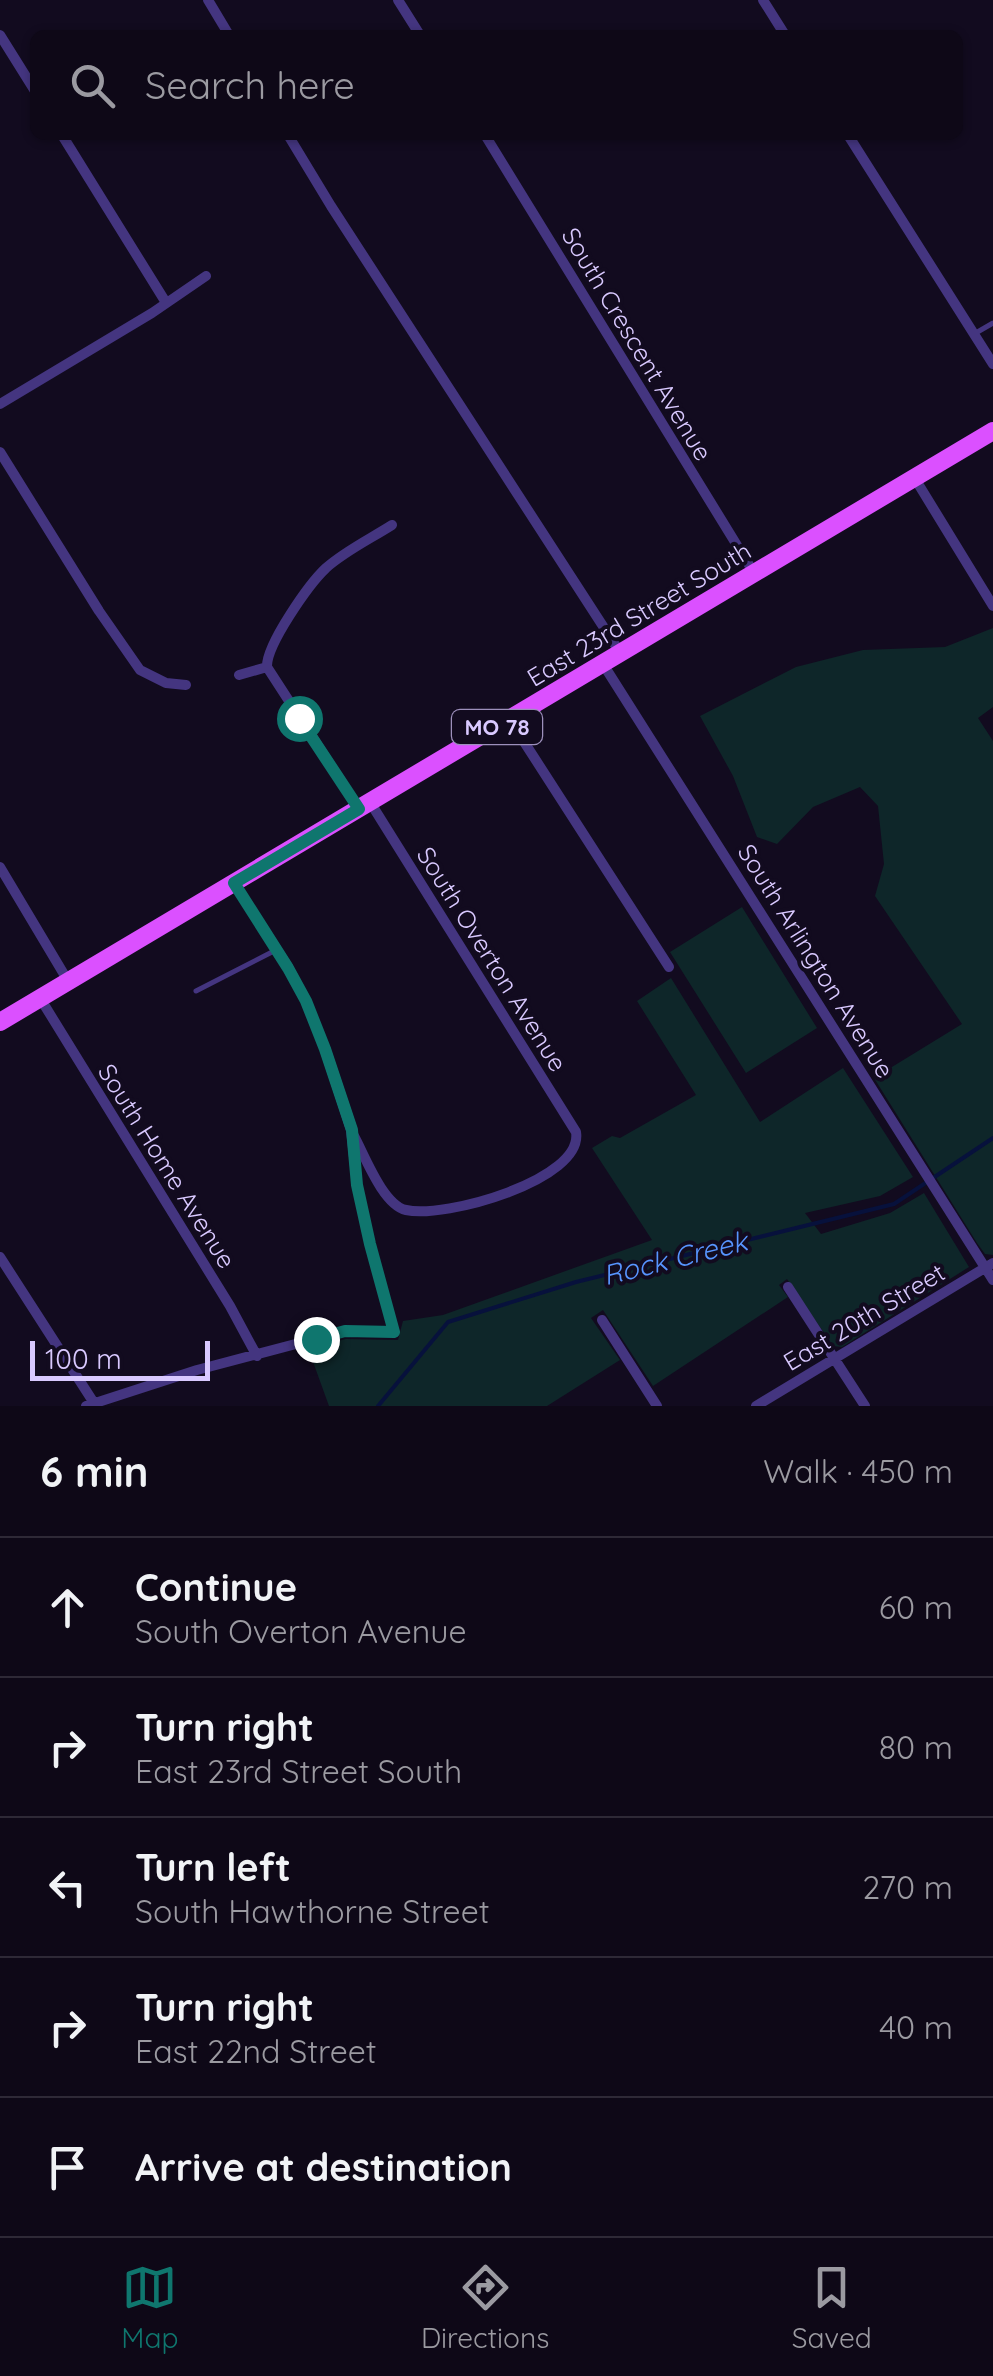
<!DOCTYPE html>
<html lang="en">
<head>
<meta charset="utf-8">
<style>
	body { margin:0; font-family:Quicksand,sans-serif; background:#1c1624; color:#f1f3f6 }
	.scale { position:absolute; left:30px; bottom:25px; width:180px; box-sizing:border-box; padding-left:10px; border:5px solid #d9c9ff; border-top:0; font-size:28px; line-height:35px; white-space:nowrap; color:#d9c9ff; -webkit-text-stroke:8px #120b1f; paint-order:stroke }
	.stop { position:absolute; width:30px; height:30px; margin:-22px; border:8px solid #0f766e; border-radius:50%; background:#fff }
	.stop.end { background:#0f766e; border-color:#fff; box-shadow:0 2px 10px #0008 }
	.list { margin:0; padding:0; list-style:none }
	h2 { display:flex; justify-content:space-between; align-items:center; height:130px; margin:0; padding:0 40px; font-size:42px }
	h2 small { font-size:32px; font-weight:400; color:#9b9aa1 }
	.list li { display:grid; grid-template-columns:65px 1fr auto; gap:30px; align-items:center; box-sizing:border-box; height:140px; padding:0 40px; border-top:2px solid #2e2936 }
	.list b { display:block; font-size:38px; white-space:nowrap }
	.list p { margin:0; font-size:32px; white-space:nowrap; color:#9b9aa1 }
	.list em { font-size:32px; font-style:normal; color:#9b9aa1 }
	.icon { flex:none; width:55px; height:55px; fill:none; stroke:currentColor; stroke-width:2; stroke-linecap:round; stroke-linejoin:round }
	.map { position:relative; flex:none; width:993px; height:1406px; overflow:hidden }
	.search { position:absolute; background:#0e0817; box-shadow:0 2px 8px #0004; left:30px; right:30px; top:30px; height:110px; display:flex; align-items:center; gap:25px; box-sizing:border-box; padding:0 35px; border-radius:15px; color:#9b9aa1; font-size:38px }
	.sheet { height:830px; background:#0e0817 }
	nav { display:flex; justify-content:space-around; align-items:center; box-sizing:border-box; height:140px; border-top:2px solid #2e2936; background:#0e0817; font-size:28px; color:#9b9aa1 }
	nav a { display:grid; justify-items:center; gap:5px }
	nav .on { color:#0f766e }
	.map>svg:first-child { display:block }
	.green { fill:#0e2629 }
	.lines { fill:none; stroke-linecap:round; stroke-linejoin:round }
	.stream { stroke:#07113c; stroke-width:4 }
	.lane { stroke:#443580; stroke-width:5 }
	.street { stroke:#443580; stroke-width:10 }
	.primary { stroke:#db50ff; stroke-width:18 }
	.route { stroke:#0f766e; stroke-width:12 }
	.labels { text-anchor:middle; stroke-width:8; stroke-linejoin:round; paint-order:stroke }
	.shield { fill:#120b1f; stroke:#9d90bc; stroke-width:2.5 }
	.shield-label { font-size:22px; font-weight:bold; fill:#d9c9ff }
	.street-label { font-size:25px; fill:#d9c9ff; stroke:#120b1f }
	.water-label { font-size:28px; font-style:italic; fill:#5795ff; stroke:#120b1f }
</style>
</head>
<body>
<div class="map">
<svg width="993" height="1406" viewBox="0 0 993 1406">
	<rect width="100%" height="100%" fill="#120b1f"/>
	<path class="green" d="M993,628v79l-15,11 15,23v514l-8,-1 -8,-11 -103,-165 88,-54 -87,-128 9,-32 -6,-58 -18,-19 -47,20 -36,37 -20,-7 -24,-61 -33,-60 96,-49 67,-17 82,-3z
		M742,907l75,121 -71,45 -76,-121z
		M671,978l89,144 83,-54 70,109 -33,19 -75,17 16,21 69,-21 34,-20 45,74 -127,80 -9,-1 -46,-67 -8,6 9,12 -135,89 -50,-76 -12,8 29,42 -73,46h-218l-21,-58 38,-9 52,1 5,-19 40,-6 209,-75 -60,-92 20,-12 8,2 76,-43 -59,-94z"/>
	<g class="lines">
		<path class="stream" d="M378,1406l70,-84 128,-40 318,-78 99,-66"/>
		<path class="lane" d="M974,334l19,-11
			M196,991l78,-40"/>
		<path class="street" d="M208,0l21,35
			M398,0l22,35
			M763,0l22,35
			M0,35l35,56
			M62,135l103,166
			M288,135l43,71 290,448
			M485,135l269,438
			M848,135l145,229
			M0,404l152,-91 54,-37
			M0,452l99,159 41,59 26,13 20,2
			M914,477l79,129
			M603,664l390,616
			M267,667c-1,-22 42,-83 59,-99 19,-17 44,-29 66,-43
			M267,667l92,142
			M239,675l28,-8
			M510,720l159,247
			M0,867l68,114
			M40,998l190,308 27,50
			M354,1136c11,20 29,69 52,74 38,9 178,-30 170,-78l-206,-330
			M0,1257l94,146
			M788,1287l77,119
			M602,1320l55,86
			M86,1406l111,-36 148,-39 49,1 -24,-88 -13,-59 -6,-55 -26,-81 -19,-48 -18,-34 -54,-84
			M756,1406l237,-143"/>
		<path class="primary" d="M0,1022l993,-591"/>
	</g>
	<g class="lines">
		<path class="route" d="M299,718l60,91 -125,74 54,85 18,33 19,48 27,81 5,55 13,59 24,88 -49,-1 -29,8"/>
	</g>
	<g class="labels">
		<rect class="shield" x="452" y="710" width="90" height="34" rx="8"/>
		<g class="shield-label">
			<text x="497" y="735">MO 78</text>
		</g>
		<g class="street-label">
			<text transform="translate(637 344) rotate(59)" y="9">South Crescent Avenue</text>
			<text transform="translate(639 614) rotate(-31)" y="9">East 23rd Street South</text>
			<text transform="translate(492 959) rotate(58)" y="9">South Overton Avenue</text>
			<text transform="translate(816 961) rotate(58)" y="9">South Arlington Avenue</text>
			<text transform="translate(167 1166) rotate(58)" y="9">South Home Avenue</text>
			<text transform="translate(864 1317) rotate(-31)" y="9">East 20th Street</text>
		</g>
		<g class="water-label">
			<text transform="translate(675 1258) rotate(-14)" y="10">Rock Creek</text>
		</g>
	</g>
</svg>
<div class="scale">100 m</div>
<div class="stop" style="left:299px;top:718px"></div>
<div class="stop end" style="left:316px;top:1339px"></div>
<div class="search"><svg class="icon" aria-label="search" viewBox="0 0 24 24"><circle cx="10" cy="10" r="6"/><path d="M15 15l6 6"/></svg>Search here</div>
</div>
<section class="sheet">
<h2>6 min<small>Walk · 450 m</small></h2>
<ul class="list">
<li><svg class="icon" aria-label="ahead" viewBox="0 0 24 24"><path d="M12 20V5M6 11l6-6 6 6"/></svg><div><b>Continue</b><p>South Overton Avenue</p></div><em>60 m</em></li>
<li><svg class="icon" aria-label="right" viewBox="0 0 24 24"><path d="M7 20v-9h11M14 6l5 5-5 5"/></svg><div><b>Turn right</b><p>East 23rd Street South</p></div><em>80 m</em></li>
<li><svg class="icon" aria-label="left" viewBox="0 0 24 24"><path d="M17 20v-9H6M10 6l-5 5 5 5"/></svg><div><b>Turn left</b><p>South Hawthorne Street</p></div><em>270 m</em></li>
<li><svg class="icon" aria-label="right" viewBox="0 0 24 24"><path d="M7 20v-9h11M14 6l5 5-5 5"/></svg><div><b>Turn right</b><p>East 22nd Street</p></div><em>40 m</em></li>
<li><svg class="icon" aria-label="arrive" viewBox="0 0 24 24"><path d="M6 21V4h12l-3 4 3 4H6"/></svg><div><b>Arrive at destination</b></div></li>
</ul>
</section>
<nav>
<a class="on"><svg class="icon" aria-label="map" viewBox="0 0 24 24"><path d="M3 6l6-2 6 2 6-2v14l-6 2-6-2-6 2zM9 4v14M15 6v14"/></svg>Map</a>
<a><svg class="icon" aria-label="directions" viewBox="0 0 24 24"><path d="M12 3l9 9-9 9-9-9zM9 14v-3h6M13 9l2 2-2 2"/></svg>Directions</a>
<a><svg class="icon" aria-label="saved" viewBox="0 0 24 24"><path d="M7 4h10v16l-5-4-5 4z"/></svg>Saved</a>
</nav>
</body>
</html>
